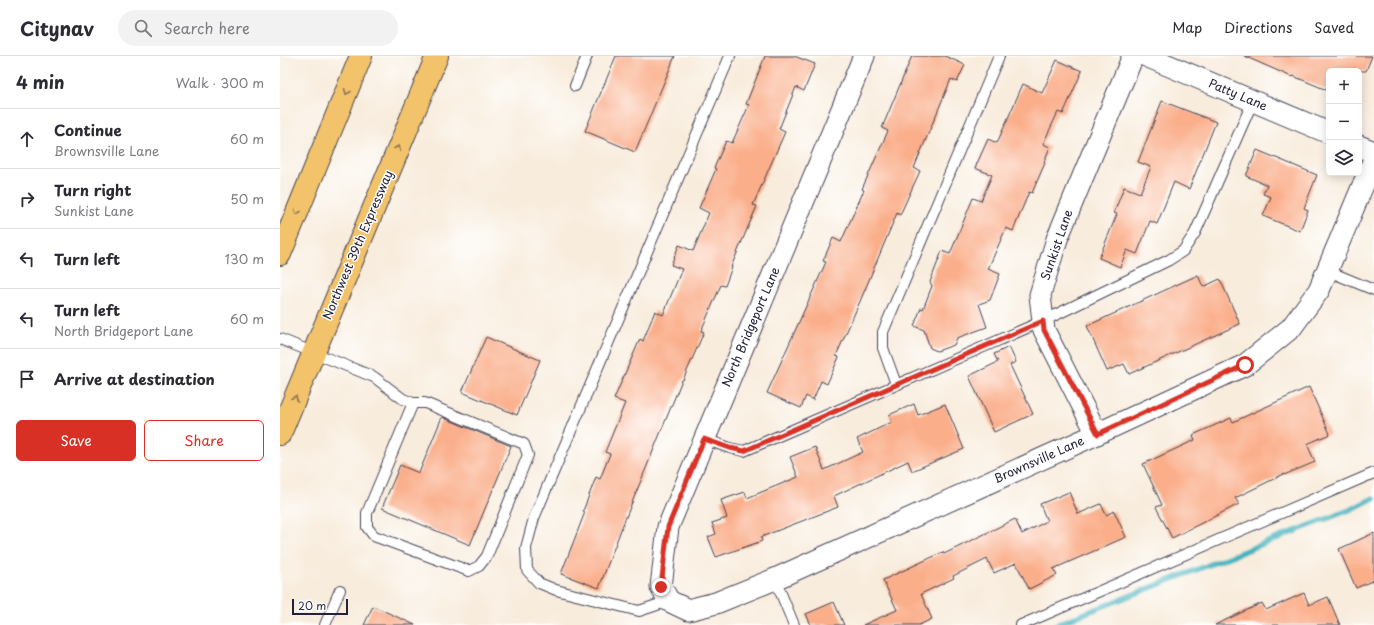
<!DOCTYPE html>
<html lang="en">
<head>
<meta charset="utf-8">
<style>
	body { margin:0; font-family:"Playpen Sans",sans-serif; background:#f2f2f3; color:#2b2b33 }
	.controls { position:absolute; right:12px; top:12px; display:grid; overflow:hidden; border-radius:6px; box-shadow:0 2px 10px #0003 }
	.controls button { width:36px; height:36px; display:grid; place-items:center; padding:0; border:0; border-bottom:1px solid #e1e1e2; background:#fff; color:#2b2b33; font:20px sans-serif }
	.scale { position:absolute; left:12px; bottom:10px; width:56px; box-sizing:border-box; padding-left:4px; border:2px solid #22223b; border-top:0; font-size:11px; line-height:14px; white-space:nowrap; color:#22223b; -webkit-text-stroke:3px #fff; paint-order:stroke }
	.stop { position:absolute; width:12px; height:12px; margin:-9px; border:3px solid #d93025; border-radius:50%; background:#fff }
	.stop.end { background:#d93025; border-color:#fff; box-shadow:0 1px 4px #0008 }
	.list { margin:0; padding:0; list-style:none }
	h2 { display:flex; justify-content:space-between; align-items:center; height:52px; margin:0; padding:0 16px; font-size:17px }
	h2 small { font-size:13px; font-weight:400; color:#7c7c81 }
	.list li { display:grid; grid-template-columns:26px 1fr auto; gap:12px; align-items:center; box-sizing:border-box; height:60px; padding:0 16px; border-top:1px solid #e1e1e2 }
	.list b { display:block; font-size:15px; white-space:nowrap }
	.list p { margin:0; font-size:13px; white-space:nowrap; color:#7c7c81 }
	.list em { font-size:13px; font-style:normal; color:#7c7c81 }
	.actions { display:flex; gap:8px; padding:12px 16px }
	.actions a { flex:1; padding:9px 0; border:1px solid #d93025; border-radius:6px; text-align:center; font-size:14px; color:#d93025 }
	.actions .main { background:#d93025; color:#fff }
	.icon { flex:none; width:22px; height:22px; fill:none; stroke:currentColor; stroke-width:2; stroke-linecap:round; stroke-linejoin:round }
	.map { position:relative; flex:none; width:1094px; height:569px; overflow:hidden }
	header { display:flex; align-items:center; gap:24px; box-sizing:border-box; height:56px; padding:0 20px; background:#fff; border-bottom:1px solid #e1e1e2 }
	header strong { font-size:19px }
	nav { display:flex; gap:22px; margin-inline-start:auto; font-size:14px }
	.search { width:280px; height:36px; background:#f2f2f3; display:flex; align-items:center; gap:10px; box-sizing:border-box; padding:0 14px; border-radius:22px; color:#7c7c81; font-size:15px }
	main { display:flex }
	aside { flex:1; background:#fff }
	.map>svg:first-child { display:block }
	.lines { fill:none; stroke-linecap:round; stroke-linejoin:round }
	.stream { stroke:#43b2be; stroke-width:5.5 }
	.building { fill:#faae8a }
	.lane-casing { stroke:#424053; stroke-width:12 }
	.street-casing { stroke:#424053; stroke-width:23 }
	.highway-casing { stroke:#424053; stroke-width:24 }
	.lane { stroke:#fff; stroke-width:10 }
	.street { stroke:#fff; stroke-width:21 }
	.highway { stroke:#f2c36a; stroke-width:22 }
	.oneway { stroke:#8a7252 }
	.route { stroke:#d93025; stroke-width:5 }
	.labels { text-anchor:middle; stroke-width:3; stroke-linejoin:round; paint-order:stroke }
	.street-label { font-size:12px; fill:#22223b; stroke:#fff }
</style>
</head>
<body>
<header>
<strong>Citynav</strong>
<div class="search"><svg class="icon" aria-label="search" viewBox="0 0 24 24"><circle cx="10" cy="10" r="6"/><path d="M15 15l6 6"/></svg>Search here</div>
<nav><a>Map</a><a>Directions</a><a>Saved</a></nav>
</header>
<main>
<aside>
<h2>4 min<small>Walk · 300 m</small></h2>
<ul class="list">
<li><svg class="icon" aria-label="ahead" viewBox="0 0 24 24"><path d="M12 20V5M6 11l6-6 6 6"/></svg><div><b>Continue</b><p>Brownsville Lane</p></div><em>60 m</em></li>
<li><svg class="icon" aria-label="right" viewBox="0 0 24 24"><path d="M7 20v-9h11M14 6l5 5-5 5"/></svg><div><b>Turn right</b><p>Sunkist Lane</p></div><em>50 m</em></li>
<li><svg class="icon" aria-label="left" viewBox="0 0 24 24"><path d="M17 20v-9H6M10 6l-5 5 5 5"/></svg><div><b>Turn left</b></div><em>130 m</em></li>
<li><svg class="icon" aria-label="left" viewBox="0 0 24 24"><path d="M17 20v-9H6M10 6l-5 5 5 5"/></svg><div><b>Turn left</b><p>North Bridgeport Lane</p></div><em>60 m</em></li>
<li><svg class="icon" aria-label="arrive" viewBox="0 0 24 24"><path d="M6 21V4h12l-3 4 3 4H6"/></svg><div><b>Arrive at destination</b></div></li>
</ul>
<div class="actions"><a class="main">Save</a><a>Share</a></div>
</aside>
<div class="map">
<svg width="1094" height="569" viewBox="0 0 1094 569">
	<rect width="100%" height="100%" fill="#fff"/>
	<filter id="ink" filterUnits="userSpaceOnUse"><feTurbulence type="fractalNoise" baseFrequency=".025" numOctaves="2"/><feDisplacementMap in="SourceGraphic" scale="8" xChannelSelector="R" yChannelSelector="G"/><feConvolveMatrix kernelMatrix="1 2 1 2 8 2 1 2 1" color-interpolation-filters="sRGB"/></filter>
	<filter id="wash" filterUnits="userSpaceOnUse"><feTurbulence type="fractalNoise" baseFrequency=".012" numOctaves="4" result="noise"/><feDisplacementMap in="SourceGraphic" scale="16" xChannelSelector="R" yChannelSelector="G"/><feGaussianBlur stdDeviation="0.9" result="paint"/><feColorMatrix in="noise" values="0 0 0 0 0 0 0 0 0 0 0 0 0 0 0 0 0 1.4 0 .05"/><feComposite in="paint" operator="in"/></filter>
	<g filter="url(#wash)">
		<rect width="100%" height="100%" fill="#f8ecdc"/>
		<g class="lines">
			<path class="stream" d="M775,569l297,-116 22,-11"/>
		</g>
		<g id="blocks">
			<path class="building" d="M336,0h59l-40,96 -50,-21z
				M485,0h29l21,8 -11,27 -8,-4 -17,42 6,3 -32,73 4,1 -26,61h1l-7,19 -4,-1 -20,46 3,1 -21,48h-1l-60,147 -23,61 -38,-14 24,-62 -2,-1 13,-34 4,2 10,-25 -5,-2 20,-49 -11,-4 26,-60 3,2 12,-30 8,4 19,-46 -11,-4 8,-20 14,6 16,-38 -10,-5 17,-39 -2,-1 12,-27 6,2 17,-38 -3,-1z
				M632,0h33l20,9 -8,17 -6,-3 -37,89 6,3 -20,44 -3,-2 -36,86 -25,57 3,1 -12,27 -6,-3 -8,19 -7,-4 -5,12 -34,-15 59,-131 -3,-1 10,-23 8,4 23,-52 -2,-1 26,-58 -6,-3z
				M964,0h128l-6,15h-37v20l-36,-15 -1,1z
				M777,4l25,11 -19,43 -5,-2 -15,32 7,3 -6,15 1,1 -13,30 -3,-1 -16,39 -7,-3 -18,41 12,5 -10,26 -11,4 8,23 -30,11 -3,7 -17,6 -7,-3 -6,-18 -10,-4 7,-18 2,1 9,-23 -2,-4 12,-31 8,3 23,-56 8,3 11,-26 -17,-7 13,-29 9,4 26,-59 19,9z
				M882,45l54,21 -27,67 -15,-7 -17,42 -7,-3 -13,33 -10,-4 -7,17 -21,-9 18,-44 -3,-1 10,-26 16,6 11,-26 -13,-5z
				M977,94l60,25 -13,33 4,2 -8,21 -37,-15 8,-19 -8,-3 4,-9 -21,-9z
				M918,219l5,12 17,-8 20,45 -111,50 -5,-10 -17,7 -20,-45z
				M206,281l54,23 -23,55 -55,-23z
				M729,291l7,15 -6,3 23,49 -39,18 -25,-56 29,-14 -4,-8z
				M1029,331l21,47 -23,10 8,18 -31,13v-1l-49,24 4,6 -67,34 -16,-31 6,-2 -19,-41 52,-24 -2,-5 38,-17 2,4z
				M634,348l4,11 27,-11 19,45 -52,22 -4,-10 -74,35 4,11 -77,30 1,4 -46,16 -8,-20 8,-3 -4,-11 15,-5 -6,-18 24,-8 2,6 51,-21 -8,-20 25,-10 9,23 39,-18 -6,-13 35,-17 -3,-7z
				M162,361l69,29 -41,99 -88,-37 18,-43 19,8z
				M789,436l9,22 23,-10 5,11 8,-4 12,26 -73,32 4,6 -28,14 -13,-26 -22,10 -7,-14 -34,17 1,2 -33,16 11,25 -13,6h-56l34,-15 -14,-30 60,-28 1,2 71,-35 7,15 25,-13 -7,-17z
				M1094,477v47l-18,8 -17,-39z
				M1024,537l5,12 19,-8 12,28h-125l47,-22 4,7z
				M554,546l10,23h-33l-5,-11z
				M93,550l42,19h-51z"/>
		</g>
	</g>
	<g filter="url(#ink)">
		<use href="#blocks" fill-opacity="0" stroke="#424053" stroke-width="1"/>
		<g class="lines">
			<defs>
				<path id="lane" d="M295,30l12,-30
					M1048,215l46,19
					M0,283l94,38 29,22 10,4 -46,110v14l7,9 95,35 10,-5 8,-10 41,-101 -4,-11 -99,-41h-12
					M616,328l-13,-36v-16l116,-276
					M424,383l26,9 14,3 299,-130 126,-61 14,-9 12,-18 58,-132
					M495,523l19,46
					M389,545l-30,10 -83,-21 -17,-7 -12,-13 -1,-22 8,-30 196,-462
					M45,569l15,-35
					M741,569l353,-152"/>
				<path id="street" d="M584,0l-196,471 -7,60 8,14 19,9 28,-7 59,-24 322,-145 148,-69 46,-37 28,-38 55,-131
					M866,0l183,77
					M1079,90l15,6
					M817,378l-53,-104 -4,-35 17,-56 76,-183"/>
				<path id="highway" d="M0,198l81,-198
					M0,378l157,-378"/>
			</defs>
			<use href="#lane" class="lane-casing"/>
			<use href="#street" class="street-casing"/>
			<use href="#highway" class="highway-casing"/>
			<use href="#lane" class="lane"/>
			<use href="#street" class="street"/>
			<use href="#highway" class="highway"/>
		</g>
		<defs><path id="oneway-chevron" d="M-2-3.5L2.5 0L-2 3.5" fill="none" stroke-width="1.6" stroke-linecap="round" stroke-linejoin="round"/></defs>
		<g class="oneway">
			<use href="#oneway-chevron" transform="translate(67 36) rotate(112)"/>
			<use href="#oneway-chevron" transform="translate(118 92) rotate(-67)"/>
			<use href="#oneway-chevron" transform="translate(17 156) rotate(112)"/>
			<use href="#oneway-chevron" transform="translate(15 342) rotate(-67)"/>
		</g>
	</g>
	<g class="lines" filter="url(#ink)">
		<path class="route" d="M381,531l7,-60 36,-88 26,9 14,3 299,-130 1,9 54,104 147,-69"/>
	</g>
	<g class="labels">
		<g class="street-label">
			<text transform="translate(958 39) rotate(23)" y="4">Patty Lane</text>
			<text transform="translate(78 189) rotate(-67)" y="4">Northwest 39th Expressway</text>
			<text transform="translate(777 189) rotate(-71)" y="4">Sunkist Lane</text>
			<text transform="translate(471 271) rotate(-67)" y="4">North Bridgeport Lane</text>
			<text transform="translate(759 404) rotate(-24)" y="4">Brownsville Lane</text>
		</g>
	</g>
</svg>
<div class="controls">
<button>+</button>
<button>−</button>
<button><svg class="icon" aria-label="layers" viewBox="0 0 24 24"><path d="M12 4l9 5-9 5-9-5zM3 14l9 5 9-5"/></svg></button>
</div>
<div class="scale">20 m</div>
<div class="stop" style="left:965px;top:309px"></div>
<div class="stop end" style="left:381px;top:531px"></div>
</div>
</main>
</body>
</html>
